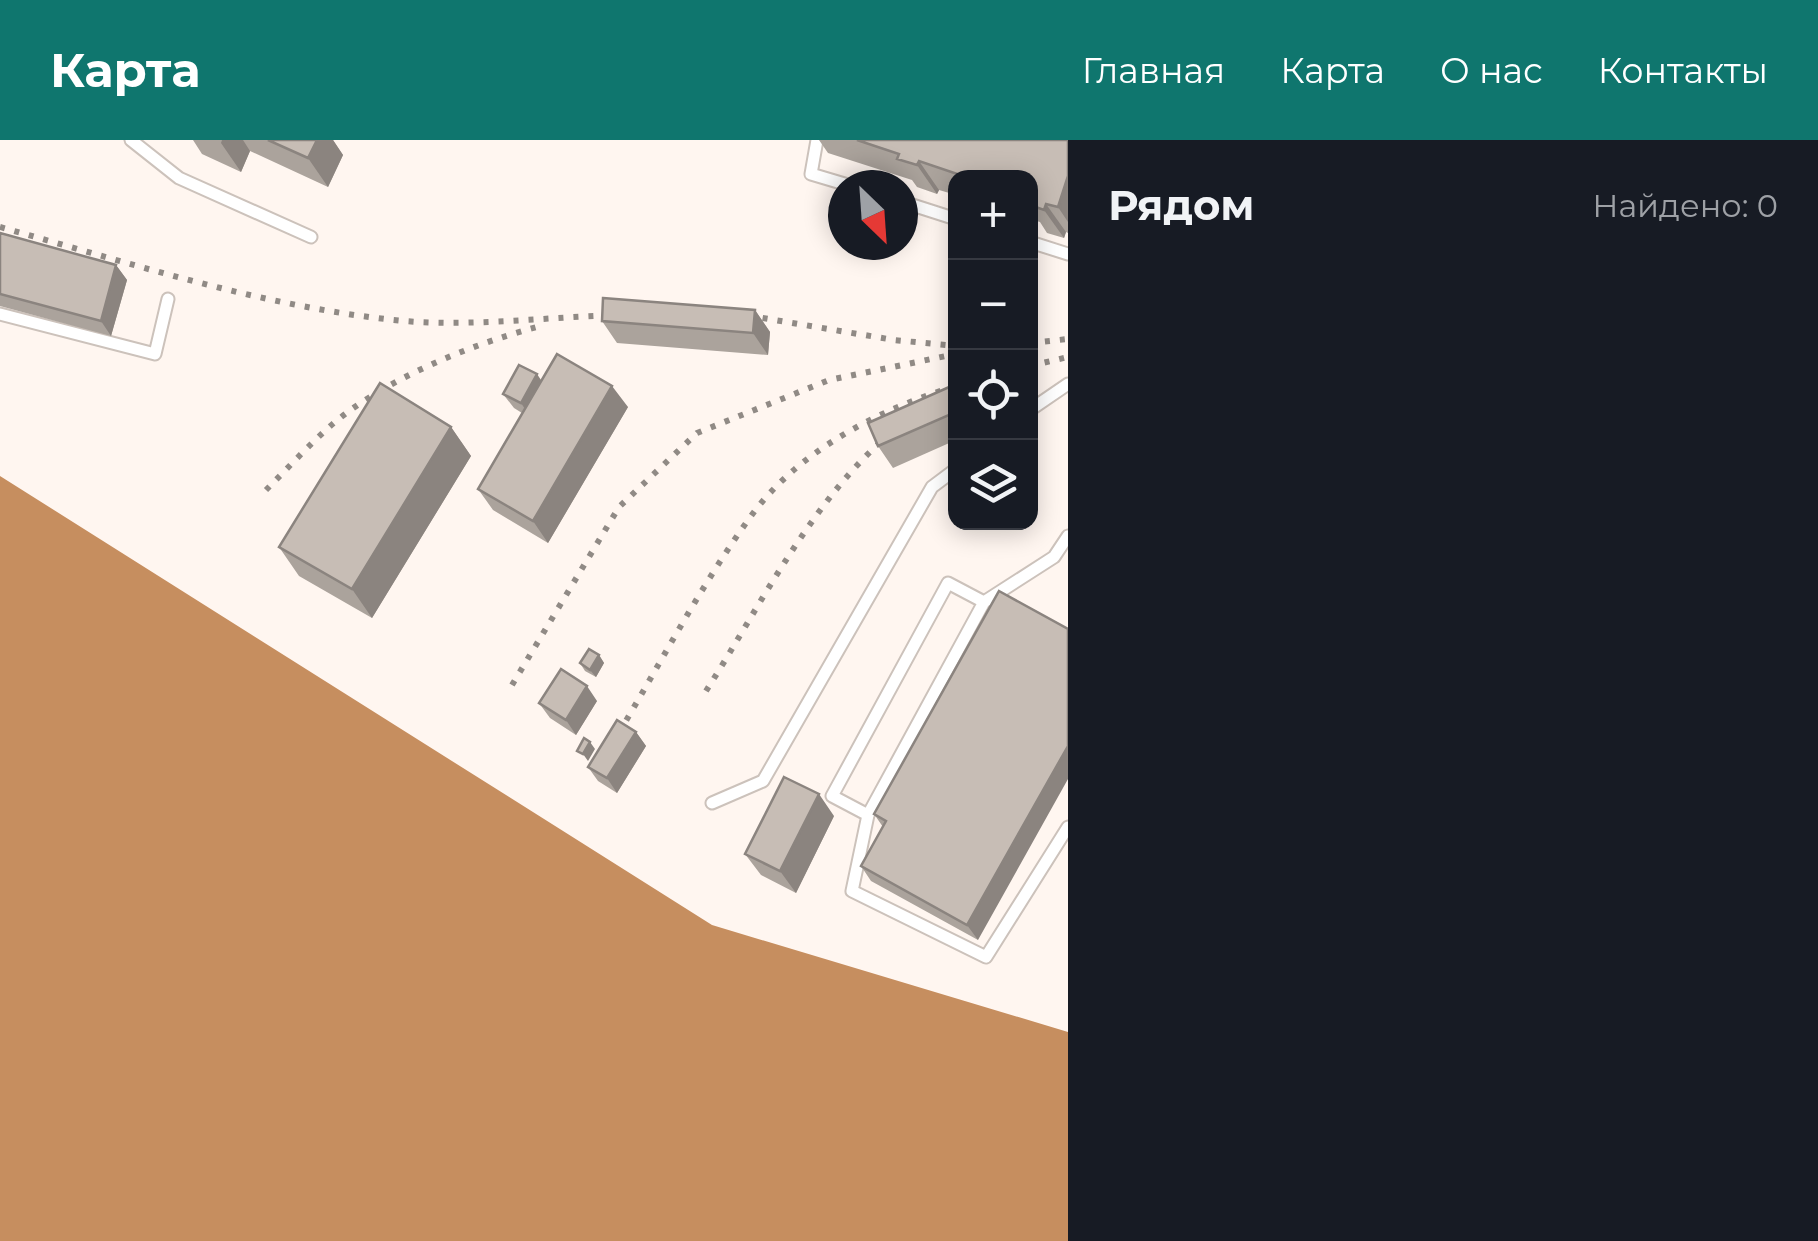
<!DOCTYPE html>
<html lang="ru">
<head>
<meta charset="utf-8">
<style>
	body { margin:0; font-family:Montserrat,sans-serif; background:#242831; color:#f1f3f6 }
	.controls { position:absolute; right:30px; top:30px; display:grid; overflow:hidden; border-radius:20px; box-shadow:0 5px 25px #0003 }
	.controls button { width:90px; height:90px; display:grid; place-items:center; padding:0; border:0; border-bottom:2px solid #363941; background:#171b24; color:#f1f3f6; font:50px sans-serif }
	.compass { position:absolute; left:828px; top:30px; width:90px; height:90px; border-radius:50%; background:#171b24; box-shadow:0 5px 25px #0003; rotate:155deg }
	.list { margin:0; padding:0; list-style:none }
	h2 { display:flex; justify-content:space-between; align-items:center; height:130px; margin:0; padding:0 40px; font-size:42px }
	h2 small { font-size:32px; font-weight:400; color:#9ea1a6 }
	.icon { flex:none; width:55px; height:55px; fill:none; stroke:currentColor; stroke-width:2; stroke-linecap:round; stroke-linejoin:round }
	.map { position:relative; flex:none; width:1068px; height:1101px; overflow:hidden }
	header { display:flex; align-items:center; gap:60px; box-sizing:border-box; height:140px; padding:0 50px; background:#0f766e; color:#fff }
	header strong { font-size:48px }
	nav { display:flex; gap:55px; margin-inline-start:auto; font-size:35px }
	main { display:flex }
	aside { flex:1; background:#171b24 }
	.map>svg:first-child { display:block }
	.water { fill:#c68e5f }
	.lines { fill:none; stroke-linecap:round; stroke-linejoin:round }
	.lane-casing { stroke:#ccc2bb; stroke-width:15 }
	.lane { stroke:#fff; stroke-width:11 }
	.rail { stroke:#908a85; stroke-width:6; stroke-dasharray:5 10; stroke-linecap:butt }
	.wall { fill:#aba39c }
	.shaded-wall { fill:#8b847f }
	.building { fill:#c7bdb5; stroke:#8b847f; stroke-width:2.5 }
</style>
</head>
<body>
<header>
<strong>Карта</strong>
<nav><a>Главная</a><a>Карта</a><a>О нас</a><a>Контакты</a></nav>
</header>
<main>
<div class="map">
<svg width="1068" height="1101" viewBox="0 0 1068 1101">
	<rect width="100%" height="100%" fill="#fff6f0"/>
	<path class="water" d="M0,336l712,449 356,107v209h-1068z"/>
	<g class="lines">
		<defs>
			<path id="lane" d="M131,0l48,38 132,59
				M817,0l-6,34 37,11
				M903,62l53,17
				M1030,102l38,12
				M0,174l155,40 13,-55
				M1030,270l38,-26
				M984,462l-36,-19 -116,213 36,19 116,-213 70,-45 14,-21
				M712,663l51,-22 169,-294 24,-18
				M868,675l-16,76 134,66 82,-130"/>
		</defs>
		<use href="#lane" class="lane-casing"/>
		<use href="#lane" class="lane"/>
		<path class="rail" d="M0,87c126,35 255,77 385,92 79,10 163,-3 243,-4
			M733,173l161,27 62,6
			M1030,203l38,-4
			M1030,226l38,-9
			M266,350c20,-20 40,-42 61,-61 53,-48 142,-84 210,-102
			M512,545l107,-178 78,-74 132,-53 127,-26
			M706,551c55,-86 112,-203 194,-265
			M611,606c46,-76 88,-158 140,-230 48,-66 129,-107 205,-130"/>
	</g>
	<path class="wall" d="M193,0h140l10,15 -15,32 -78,-36 -9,21 -39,-18z
		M819,0h249v93l-2,-1 -2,6 -17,-5 -7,-11 -10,-3v-41h-74v17l-17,-5 -2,4 -20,-7 -5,-7 -84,-27z
		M0,93l116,32 11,15 -16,56 -111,-30z
		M755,170l15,22 -2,23 -151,-12 -15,-22z
		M541,241l87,26 -80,136 -55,-33 -15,-21 44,-76 -8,-5 -11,-14z
		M956,244v56l-63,28 -15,-22z
		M451,287l20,29 -99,162 -73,-42 -20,-29z
		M999,451l-21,349 -107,-59 -10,-15 22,-39 -9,-13z
		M599,515l5,8 -8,14 -11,-6 -5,-8z
		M597,561l-21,34 -26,-17 -11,-15z
		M636,592l10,14 -29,47 -19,-12 -10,-14z
		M834,676l-38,77 -35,-18 -16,-21z"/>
	<path class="shaded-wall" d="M222,0h21l7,11 -9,21 -20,-29z
		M317,0h16l10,15 -15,32 -20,-29z
		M919,21l20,29 -2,4 -20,-29z
		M1068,36v46l-10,-15z
		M1046,64l20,28 -2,6 -20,-28z
		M116,125l11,15 -16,56 -10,-15z
		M755,170l15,22 -2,23 -15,-22z
		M537,234l10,15 -16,29 -10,-15z
		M612,246l16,21 -80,136 -15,-22z
		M451,287l20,29 -99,162 -20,-29z
		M599,515l5,8 -8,14 -6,-7z
		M587,546l10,15 -21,34 -10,-15z
		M636,592l10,14 -29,47 -10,-15z
		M590,602l5,7 -7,12 -5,-7z
		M1068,606v33l-90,161 -11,-15z
		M819,654l15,22 -38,77 -16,-22z"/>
	<path class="building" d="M268,0h49l-9,18z
		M857,0h211v36l-10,31 -12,-3 -2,6 -14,-5v-27h-61l-50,-17 -2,4 -20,-6 2,-5z
		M0,93l116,32 -15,56 -101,-27z
		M603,158l152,12 -2,23 -151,-12z
		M557,214l55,32 -79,135 -55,-32z
		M519,225l18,9 -16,29 -18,-9z
		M380,243l71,44 -99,162 -73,-42z
		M956,244v28l-78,34 -10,-23z
		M999,451l69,38v117l-101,179 -106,-59 25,-45 -12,-7z
		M589,509l10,6 -9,15 -10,-7z
		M561,529l26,17 -21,34 -27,-17z
		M617,580l19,12 -29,46 -19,-11z
		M584,598l6,4 -7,12 -6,-3z
		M784,637l35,17 -39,77 -35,-17z"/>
</svg>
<div class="controls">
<button>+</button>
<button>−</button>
<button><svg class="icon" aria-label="locate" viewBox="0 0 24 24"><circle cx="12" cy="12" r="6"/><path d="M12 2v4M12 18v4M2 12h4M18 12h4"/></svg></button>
<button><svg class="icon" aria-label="layers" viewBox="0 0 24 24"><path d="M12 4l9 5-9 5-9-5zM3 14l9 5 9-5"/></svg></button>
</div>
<svg class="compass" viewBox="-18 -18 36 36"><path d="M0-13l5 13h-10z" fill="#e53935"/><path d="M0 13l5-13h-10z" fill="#9ea1a6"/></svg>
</div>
<aside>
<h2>Рядом<small>Найдено: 0</small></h2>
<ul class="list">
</ul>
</aside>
</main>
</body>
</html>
